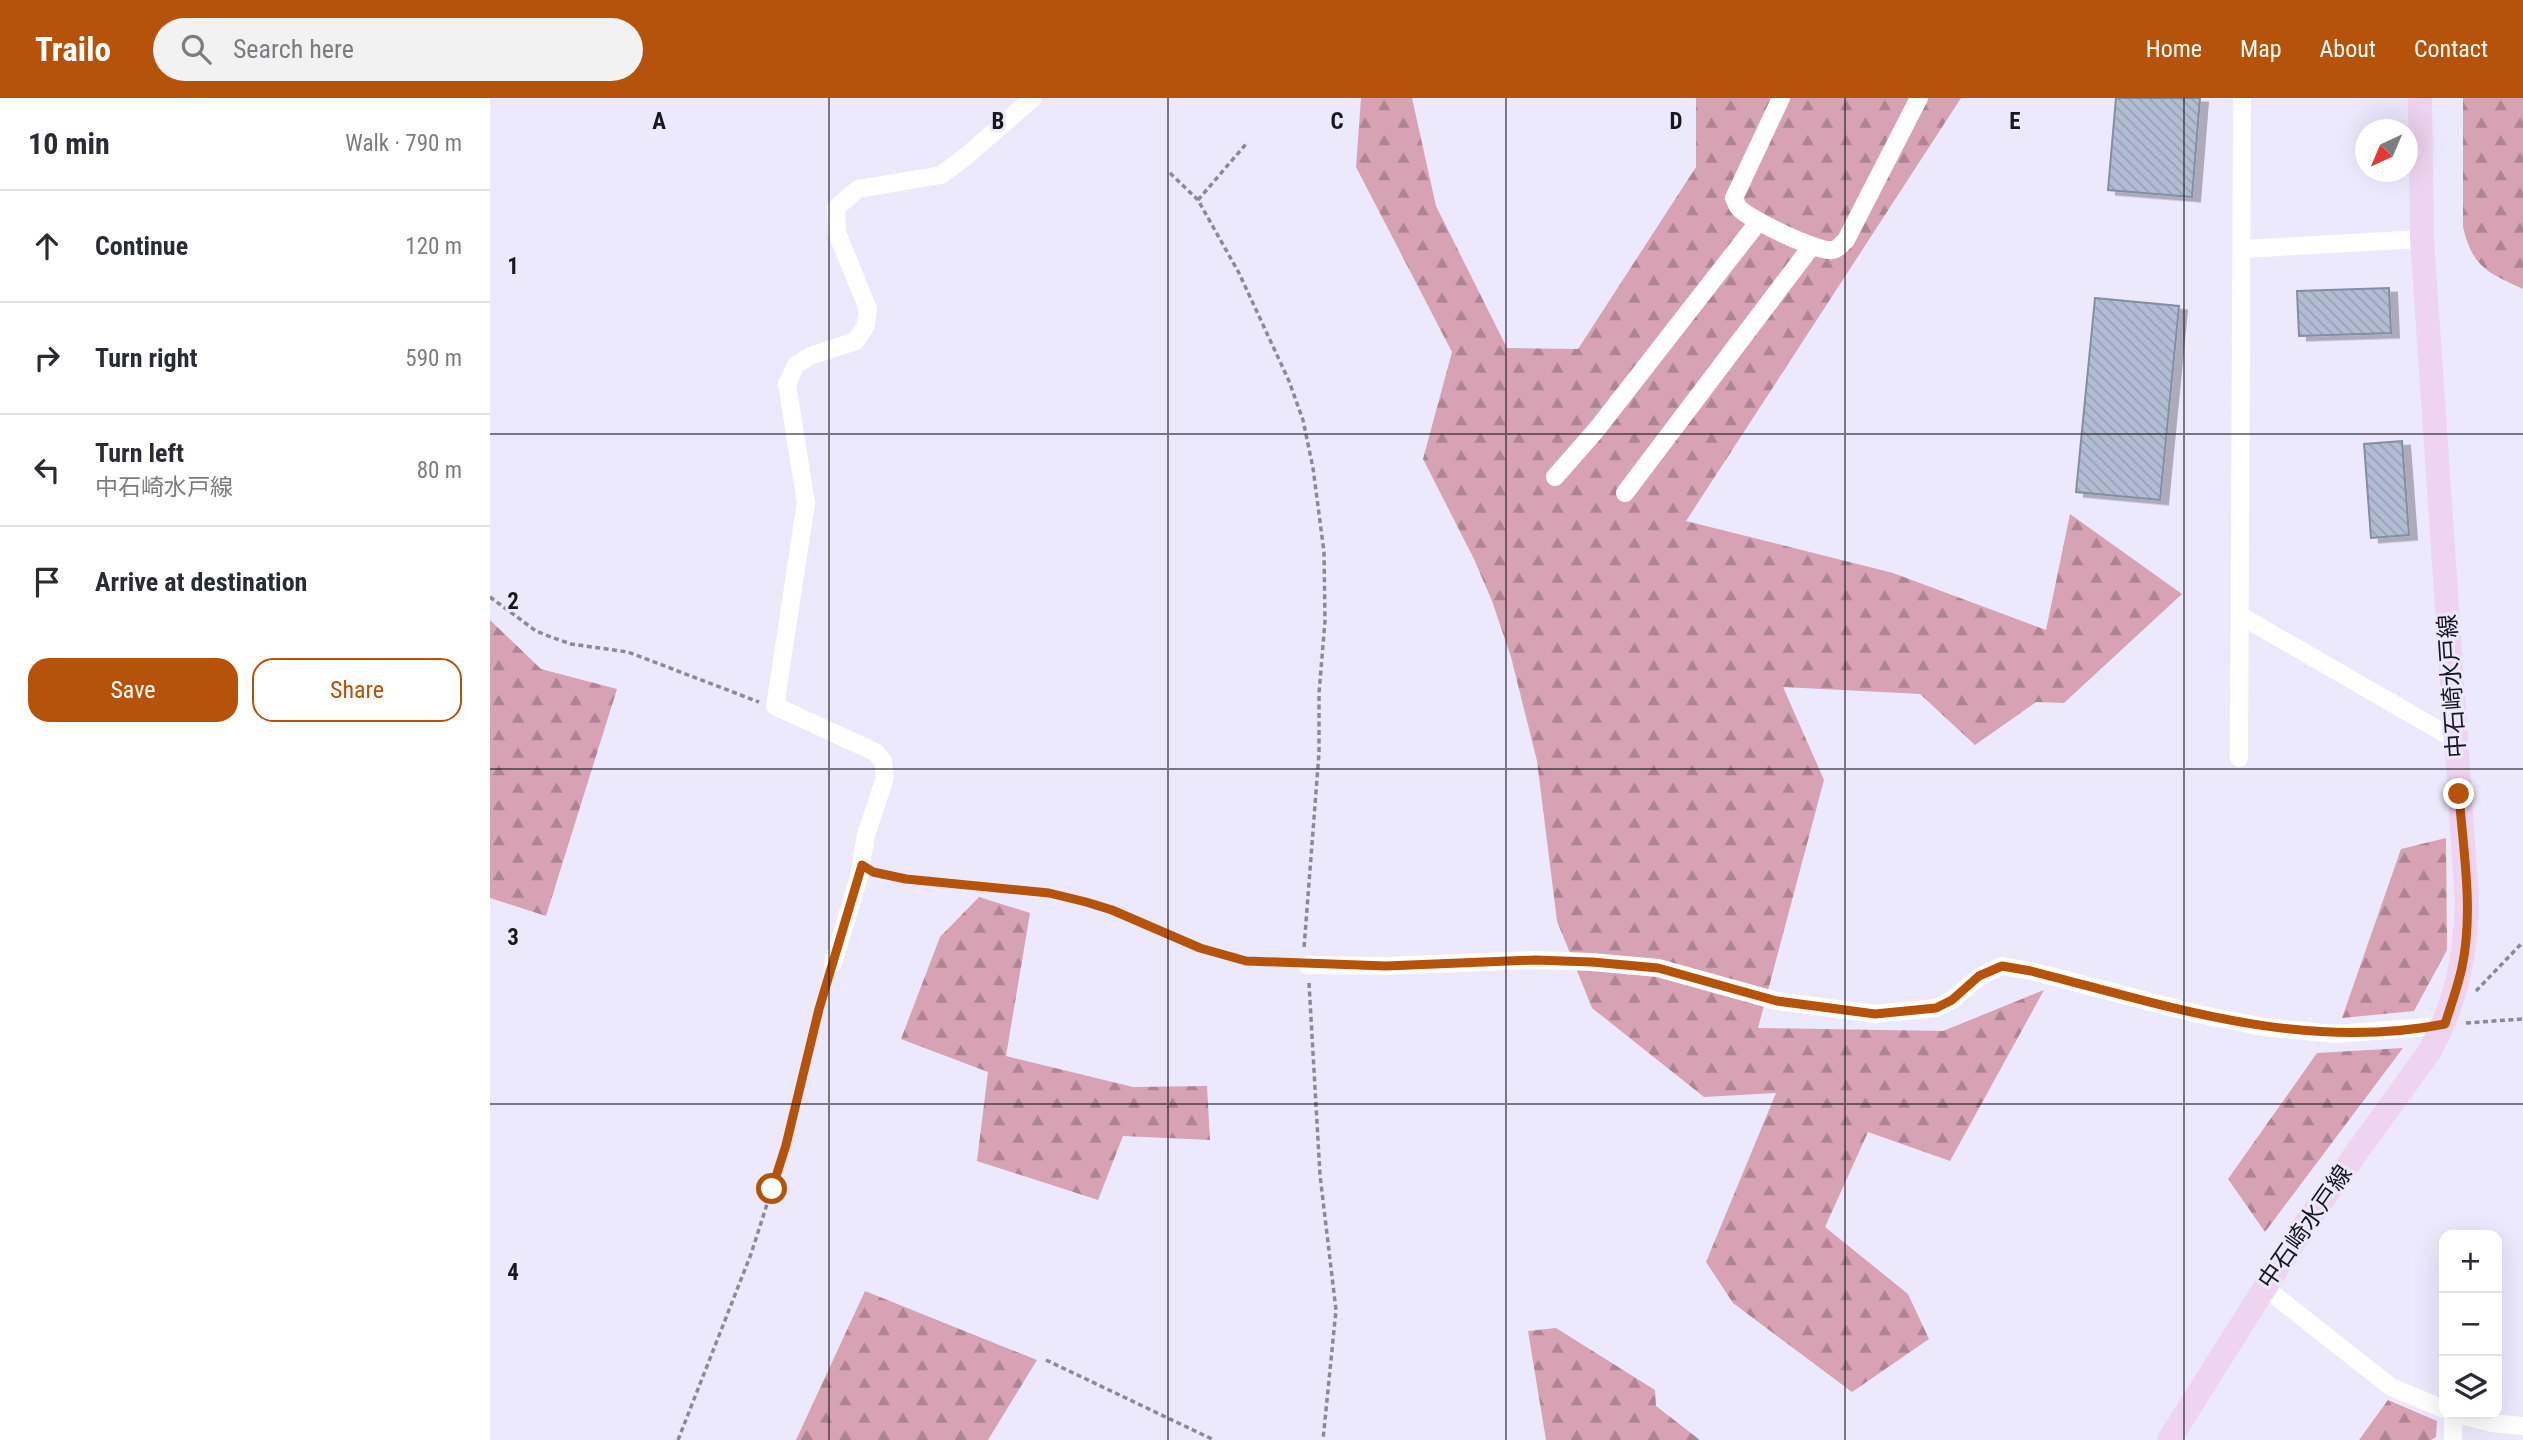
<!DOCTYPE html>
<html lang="en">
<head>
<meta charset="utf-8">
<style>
	body { margin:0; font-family:"Roboto Condensed","Noto Sans JP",sans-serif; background:#f2f2f3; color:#2b2b33 }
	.controls { position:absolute; right:21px; bottom:21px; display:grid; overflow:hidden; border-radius:14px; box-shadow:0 7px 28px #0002 }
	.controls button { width:63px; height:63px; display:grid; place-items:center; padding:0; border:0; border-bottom:2px solid #e1e1e2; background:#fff; color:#2b2b33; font:35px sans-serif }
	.compass { position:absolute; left:1865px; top:21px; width:63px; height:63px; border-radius:50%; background:#fff; box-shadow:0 7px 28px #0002; rotate:224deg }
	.stop { position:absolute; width:21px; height:21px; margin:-16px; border:5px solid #b45309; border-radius:50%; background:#fff }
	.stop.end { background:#b45309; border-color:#fff; box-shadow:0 2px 7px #0008 }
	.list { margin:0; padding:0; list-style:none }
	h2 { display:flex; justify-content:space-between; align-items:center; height:91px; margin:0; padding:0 28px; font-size:30px }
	h2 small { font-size:23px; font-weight:400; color:#7c7c81 }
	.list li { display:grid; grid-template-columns:46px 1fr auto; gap:21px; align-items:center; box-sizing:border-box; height:112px; padding:0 28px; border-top:2px solid #e1e1e2 }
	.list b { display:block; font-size:26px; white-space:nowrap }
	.list p { margin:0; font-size:23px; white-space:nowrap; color:#7c7c81 }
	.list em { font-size:23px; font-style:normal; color:#7c7c81 }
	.actions { display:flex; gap:14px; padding:21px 28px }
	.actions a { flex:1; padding:16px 0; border:2px solid #b45309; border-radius:21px; text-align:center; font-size:24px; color:#b45309 }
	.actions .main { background:#b45309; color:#fff }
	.icon { flex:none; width:38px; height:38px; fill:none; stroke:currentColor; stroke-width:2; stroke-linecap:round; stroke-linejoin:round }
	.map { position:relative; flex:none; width:2033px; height:1342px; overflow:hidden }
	header { display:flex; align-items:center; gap:42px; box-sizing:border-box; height:98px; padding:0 35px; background:#b45309; color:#fff }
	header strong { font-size:33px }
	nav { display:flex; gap:38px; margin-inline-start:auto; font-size:24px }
	.search { width:490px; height:63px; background:#f2f2f3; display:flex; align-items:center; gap:18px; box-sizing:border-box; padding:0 24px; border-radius:38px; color:#7c7c81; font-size:26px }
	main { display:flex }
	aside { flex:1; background:#fff }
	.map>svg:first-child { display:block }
	.forest { fill:url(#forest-firs) }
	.building { fill:url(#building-back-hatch); stroke:#828fa3; stroke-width:2; filter:url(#shadow) }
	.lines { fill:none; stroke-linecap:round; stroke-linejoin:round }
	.path { stroke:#8b8998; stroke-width:3.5; stroke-dasharray:5 3.5; stroke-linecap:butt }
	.street { stroke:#fff; stroke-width:18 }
	.secondary { stroke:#eed4f0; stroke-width:24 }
	.route { stroke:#b45309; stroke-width:9 }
	.grid { fill:none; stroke:#191820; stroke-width:2; stroke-opacity:0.55 }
	.labels { text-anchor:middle; stroke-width:6; stroke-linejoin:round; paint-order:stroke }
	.street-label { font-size:24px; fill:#191820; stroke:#ece9fd }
	.grid-label { font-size:23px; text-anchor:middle; font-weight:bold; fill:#191820; stroke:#ece9fd; stroke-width:6; stroke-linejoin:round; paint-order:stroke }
</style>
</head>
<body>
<header>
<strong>Trailo</strong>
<div class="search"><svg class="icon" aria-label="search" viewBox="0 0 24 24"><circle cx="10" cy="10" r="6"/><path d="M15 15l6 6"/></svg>Search here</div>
<nav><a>Home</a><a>Map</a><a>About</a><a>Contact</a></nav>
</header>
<main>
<aside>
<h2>10 min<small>Walk · 790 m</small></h2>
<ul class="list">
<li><svg class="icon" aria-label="ahead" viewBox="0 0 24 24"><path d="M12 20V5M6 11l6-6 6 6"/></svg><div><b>Continue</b></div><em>120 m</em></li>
<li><svg class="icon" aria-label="right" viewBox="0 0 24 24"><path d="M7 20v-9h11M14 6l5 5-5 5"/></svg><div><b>Turn right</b></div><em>590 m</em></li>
<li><svg class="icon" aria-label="left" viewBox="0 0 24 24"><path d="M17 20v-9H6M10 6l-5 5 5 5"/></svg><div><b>Turn left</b><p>中石崎水戸線</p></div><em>80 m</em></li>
<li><svg class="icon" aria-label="arrive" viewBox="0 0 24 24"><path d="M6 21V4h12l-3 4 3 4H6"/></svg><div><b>Arrive at destination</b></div></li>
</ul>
<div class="actions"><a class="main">Save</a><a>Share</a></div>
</aside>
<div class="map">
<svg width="2033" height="1342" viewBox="0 0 2033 1342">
	<defs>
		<pattern id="forest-firs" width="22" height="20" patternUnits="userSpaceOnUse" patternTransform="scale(1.75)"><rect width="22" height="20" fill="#d7a3b4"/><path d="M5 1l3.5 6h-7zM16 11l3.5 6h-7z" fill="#ae8492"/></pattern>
		<pattern id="building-back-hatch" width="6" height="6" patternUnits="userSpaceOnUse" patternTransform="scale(1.75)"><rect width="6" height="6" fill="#b0bdd2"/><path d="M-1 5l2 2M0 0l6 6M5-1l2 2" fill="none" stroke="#97a2b4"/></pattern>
		<filter id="shadow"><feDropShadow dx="8" dy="4.5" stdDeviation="0" flood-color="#0004"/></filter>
	</defs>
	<rect width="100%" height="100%" fill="#ece9fd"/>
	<path class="forest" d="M871,0h51l24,108 71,142 71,1 118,-182v-69h265l-275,423 207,52 153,57 24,-116 112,80 -118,109 -28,-1 -61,43 -55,-51 -137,-7 41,93 -66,248 185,3 101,-41 -94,171 -82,-29 -43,95 83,67 21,45 -77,53 -119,-89 -27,-41 70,-169 -72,4 -112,-89 -35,-87 -20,-160 -26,-104 -19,-56 -18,-42 -51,-100 29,-107 -96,-185z
		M1973,0h60v191c-36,-17 -50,-21 -60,-62z
		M0,522l51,49 76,20 -71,227 -56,-18z
		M1956,740l1,112 -33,61 -72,7 59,-169z
		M489,799l51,16 -24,143 127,31 74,-1 3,54 -87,-4 -25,64 -121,-39 11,-89 -87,-33 39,-102z
		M1913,950l-138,184 -37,-53 89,-126z
		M375,1193l172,69 -49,80h-192z
		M1066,1230l99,62 1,16 44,34h-154l-18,-109z
		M1898,1302l49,21 -1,16 -5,3h-72z"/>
	<path class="building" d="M1626,0h84l-8,99 -84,-7z
		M1899,190l2,45 -92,3 -2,-45z
		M1605,200l84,8 -19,194 -84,-8z
		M1912,343l7,94 -38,3 -7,-94z"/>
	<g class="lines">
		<path class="path" d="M680,75l28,27 41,73 50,108 14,39 10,48 11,84 1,69 -6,72v60l-15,195
			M708,102l48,-56
			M0,499l46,34 15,6 20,7 57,8 131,50
			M386,775c57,17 118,8 176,21 21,4 42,9 62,17 38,15 74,37 114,47 21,5 43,1 64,5
			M819,885l11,192 16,135 -13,130
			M1986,893l47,-49
			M1976,925l57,-4
			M556,1262l168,80
			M188,1342l73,-186 35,-109 42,-168"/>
		<path class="street" d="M1291,0l-47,100c2,3 2,7 5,10 10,11 79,45 94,42 5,-1 9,-6 13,-10l73,-142
			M1753,151l179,-10
			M1065,379l42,-48 162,-208
			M1135,395l186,-246
			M1751,518l215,124
			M1749,660l3,-660
			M343,865l26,-86 7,-42 19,-57 -2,-17 -8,-9 -100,-46 31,-203 -19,-119 9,-19 14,-9 46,-15 10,-16 2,-16 -31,-76 -1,-25 22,-19 83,-14 23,-17 69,-60
			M818,867l78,1 149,-6 57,2 66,6 119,33 98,13 61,-6 16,-8 27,-23 23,-11 29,5 167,43 66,13 71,7 92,-7 18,-3
			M1774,1189l127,100 53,22
			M1963,1316v26
			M1966,1316l36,9 31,3"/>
		<path class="secondary" d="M1679,1342l134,-213 126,-175c28,-50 36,-94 38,-150l-45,-663 -2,-141"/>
	</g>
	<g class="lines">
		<path class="route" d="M282,1091l14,-44 33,-136 43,-144 11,7 33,7 143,14 37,9 26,8 88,38 46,13 140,5 149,-6 57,2 66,6 119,33 98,13 61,-6 16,-8 27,-24 23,-10 29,5c137,35 271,81 414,53 6,-19 13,-38 17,-57 12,-56 1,-117 -3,-173"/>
	</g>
	<path class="grid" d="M339,0v1342M678,0v1342M1016,0v1342M1355,0v1342M1694,0v1342M0,336h2033M0,671h2033M0,1006h2033"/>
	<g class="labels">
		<g class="street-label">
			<text transform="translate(1962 588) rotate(-94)" y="8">中石崎水戸線</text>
			<text transform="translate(1815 1129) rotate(-55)" y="8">中石崎水戸線</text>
		</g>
	</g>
	<g class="grid-label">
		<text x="169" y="31">A</text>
		<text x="508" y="31">B</text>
		<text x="847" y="31">C</text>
		<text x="1186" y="31">D</text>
		<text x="1525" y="31">E</text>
		<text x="23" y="176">1</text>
		<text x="23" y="511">2</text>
		<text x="23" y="847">3</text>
		<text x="23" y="1182">4</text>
	</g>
</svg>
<div class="controls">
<button>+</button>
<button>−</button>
<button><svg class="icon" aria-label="layers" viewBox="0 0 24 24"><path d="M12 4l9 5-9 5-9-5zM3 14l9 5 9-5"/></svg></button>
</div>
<svg class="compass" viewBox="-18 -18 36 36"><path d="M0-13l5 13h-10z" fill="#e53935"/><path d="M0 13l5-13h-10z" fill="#7c7c81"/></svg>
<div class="stop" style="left:282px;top:1091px"></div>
<div class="stop end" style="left:1969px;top:696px"></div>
</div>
</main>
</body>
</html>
